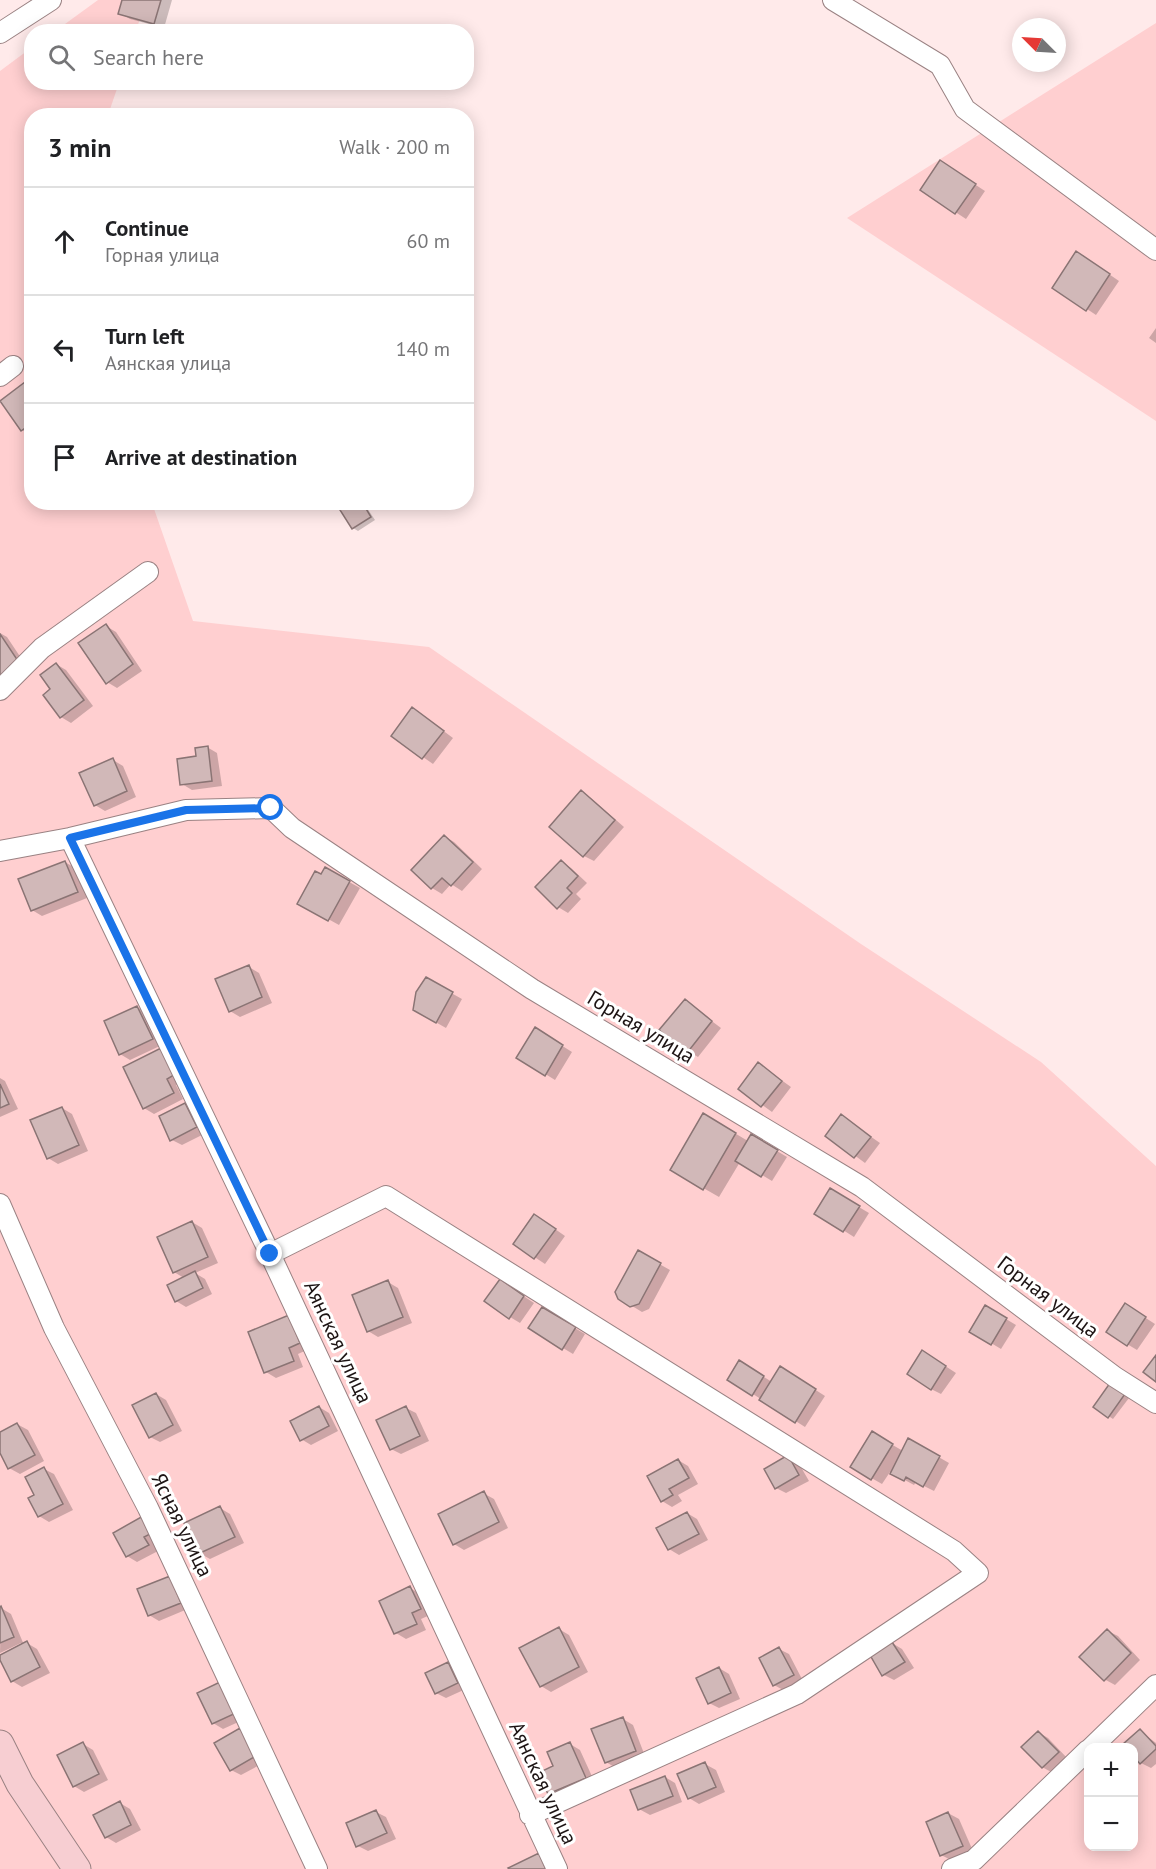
<!DOCTYPE html>
<html lang="en">
<head>
<meta charset="utf-8">
<style>
	body { margin:0; font-family:"PT Sans",sans-serif; background:#f6f6f6; color:#202124 }
	.controls { position:absolute; right:18px; bottom:18px; display:grid; overflow:hidden; border-radius:12px; box-shadow:0 3px 15px #0003 }
	.controls button { width:54px; height:54px; display:grid; place-items:center; padding:0; border:0; border-bottom:2px solid #e0e0e0; background:#fff; color:#202124; font:30px sans-serif }
	.compass { position:absolute; left:1012px; top:18px; width:54px; height:54px; border-radius:50%; background:#fff; box-shadow:0 3px 15px #0003; rotate:294deg }
	.stop { position:absolute; width:18px; height:18px; margin:-14px; border:4px solid #1a73e8; border-radius:50%; background:#fff }
	.stop.end { background:#1a73e8; border-color:#fff; box-shadow:0 2px 6px #0008 }
	.list { margin:0; padding:0; list-style:none }
	h2 { display:flex; justify-content:space-between; align-items:center; height:78px; margin:0; padding:0 24px; font-size:26px }
	h2 small { font-size:20px; font-weight:400; color:#757577 }
	.list li { display:grid; grid-template-columns:39px 1fr auto; gap:18px; align-items:center; box-sizing:border-box; height:108px; padding:0 24px; border-top:2px solid #e0e0e0 }
	.list b { display:block; font-size:22px; white-space:nowrap }
	.list p { margin:0; font-size:20px; white-space:nowrap; color:#757577 }
	.list em { font-size:20px; font-style:normal; color:#757577 }
	.icon { flex:none; width:33px; height:33px; fill:none; stroke:currentColor; stroke-width:2; stroke-linecap:round; stroke-linejoin:round }
	.map { position:relative; flex:none; width:1156px; height:1869px; overflow:hidden }
	.search { position:absolute; background:#fff; box-shadow:0 3px 15px #0003; left:24px; top:24px; width:450px; height:66px; display:flex; align-items:center; gap:15px; box-sizing:border-box; padding:0 21px; border-radius:24px; color:#757577; font-size:22px }
	.panel { position:absolute; background:#fff; box-shadow:0 3px 15px #0003; left:24px; top:108px; width:450px; height:402px; border-radius:24px }
	.map>svg:first-child { display:block }
	.green { fill:#ffcfd0; fill-rule:evenodd }
	.shadow { fill:#0003 }
	.building { fill:#d1b8b8; stroke:#8a7474; stroke-width:1.5 }
	.lines { fill:none; stroke-linecap:round; stroke-linejoin:round }
	.minor-casing { stroke:#9a8283; stroke-width:22 }
	.secondary-casing { stroke:#9a8283; stroke-width:29 }
	.minor { stroke:#fff; stroke-width:20 }
	.secondary { stroke:#f7ced2; stroke-width:27 }
	.route { stroke:#1a73e8; stroke-width:8 }
	.labels { text-anchor:middle; stroke-width:6; stroke-linejoin:round; paint-order:stroke }
	.street-label { font-size:21px; fill:#1d1414; stroke:#fff }
</style>
</head>
<body>
<div class="map">
<svg width="1156" height="1869" viewBox="0 0 1156 1869">
	<rect width="100%" height="100%" fill="#ffeaea"/>
	<path class="green" d="M98,0h48l-10,31 -82,1z
		M1156,23v398l-309,-203z
		M31,48l1,34 87,1 -11,32 -76,1v386l120,1 41,118 236,26 432,297 180,118 115,104v703h-1156v-1798zM1088,1748h46v98h-46z"/>
	<path class="shadow" d="M124,0h48l-8,28 -34,-9 -10,-6z
		M68,82h20l-1,6z
		M950,168l35,23 -19,28 -44,-29z
		M1087,259l32,22 -23,34 -9,-6z
		M1156,328v15l-7,-5z
		M25,384l7,4v47l-10,-5z
		M354,502h9l12,18 -17,11 -5,-3 -11,-17z
		M106,626l10,6 26,39 -25,17 -10,-6z
		M0,633l7,4 22,33 -29,15z
		M56,664l10,6 27,36 -22,17 -10,-6 -16,-22 7,-6z
		M422,715l31,23 -20,26 -40,-28z
		M207,747l10,6 5,33 -30,4 -10,-6 15,-26z
		M113,760l10,6 13,31 -31,14 -10,-6z
		M581,792l10,6 33,29 -30,34 -10,-5z
		M444,836l10,6 28,27 -20,22 -11,-7 -9,10 -10,-6z
		M65,862l10,6 12,30 -45,18 -10,-6z
		M561,862l10,6 16,15 -11,11 5,5 -13,14 -10,-6z
		M326,869l34,19 -21,37 -40,-22z
		M249,967l10,6 13,30 -32,14 -10,-6z
		M426,979l36,20 -16,29 -32,-18z
		M685,1001l36,27 -23,29 -10,-6z
		M137,1007l11,6 14,32 -32,15 -10,-6z
		M545,1035l27,17 -17,28 -37,-23z
		M161,1050l23,31 -8,4 7,14 -29,15 -10,-6z
		M759,1064l32,23 -19,25 -32,-23z
		M0,1078l5,3 13,28 -18,8z
		M185,1105l10,6 11,22 -24,12 -10,-5z
		M62,1108l10,6 16,37 -30,13 -10,-6z
		M704,1115l44,26 4,-5 35,21 -15,24 -32,-19 -21,35 -47,-27z
		M841,1116l39,27 -15,20 -38,-28z
		M830,1190l39,23 -15,24 -38,-24z
		M192,1222l10,6 16,35 -23,10 10,6 7,15 -26,13 -10,-6 8,-23 -10,-6z
		M545,1222l20,14 -20,28 -30,-20z
		M638,1252l32,18 -21,39 -7,3 -23,-14z
		M388,1282l10,6 14,35 -34,14 -10,-6z
		M510,1287l24,16 -14,20 -10,-6z
		M986,1307l30,18 -15,24 -30,-18z
		M542,1309l43,25 -12,20 -10,-6z
		M1135,1311l20,13 -18,26 -10,-6z
		M289,1317l20,32 -11,5 5,13 -27,11 -10,-6z
		M933,1358l23,15 -15,21 -10,-5z
		M750,1368l22,14 19,-8 34,22 -20,31 -76,-48z
		M1115,1387l14,11 -16,21 -18,-12z
		M156,1394l10,6 16,31 -22,11 -10,-5z
		M319,1407l10,6 9,18 -27,14 -10,-6z
		M406,1408l10,5 13,28 -28,13 -10,-5z
		M17,1424l11,6 16,31 -24,13 -11,-6 -9,-18v-16z
		M872,1433l31,18 6,-11 40,23 -15,28 -18,-9 -2,3 -24,-13 -8,12 -30,-17z
		M788,1456l10,6 11,19 -23,12 -10,-5z
		M678,1460l10,6 10,18 -20,11 4,6 -10,6 -10,-6z
		M44,1469l10,5 19,36 -24,12 -10,-6 -3,-21z
		M483,1493l11,6 14,29 -44,22 -10,-6z
		M220,1508l10,6 14,29 -34,16 -11,-6z
		M687,1513l10,6 11,21 -29,15 -10,-6z
		M143,1518l18,21 -8,4 5,8 -21,11 -10,-6z
		M170,1577l20,31 -31,13 -10,-6z
		M410,1588l10,6 10,21 -9,4 5,11 -20,9 -10,-6z
		M1,1608l10,6 13,31 3,-2 10,6 13,24 -28,14 -10,-6 10,-35 -1,-3 -21,10z
		M559,1629l10,6 19,37 -37,20 -10,-6z
		M1108,1631l10,5 22,24 -25,25 -11,-6z
		M892,1643l10,6 12,19 -20,12 -10,-5z
		M779,1649l10,5 14,27 -18,10 -11,-6z
		M448,1664l11,5 9,19 -22,10 -10,-5z
		M719,1668l10,6 11,25 -21,9 -10,-5z
		M199,1694l46,25 -22,10 -10,-6z
		M623,1719l10,6 12,31 -29,12 -10,-6z
		M240,1729l11,6 14,27 -24,13 -10,-5z
		M1140,1731l16,12v21l-5,4 -10,-5 -7,-8v-7z
		M1038,1732l10,6 20,21 -15,14 -11,-6z
		M83,1744l10,6 15,30 -24,12 -10,-6z
		M570,1744l10,6 15,33 -36,16 -10,-6 6,-26z
		M705,1764l11,6 9,22 -26,12 -10,-6z
		M665,1777l10,6 7,19 -32,13 -11,-6z
		M120,1803l10,6 11,21 -25,13 -10,-6z
		M376,1812l10,5 10,22 -28,12 -10,-5z
		M948,1813l11,6 14,32 -22,9 -10,-5z"/>
	<path class="building" d="M122,0h39l-7,24 -36,-10z
		M940,160l36,24 -21,30 -35,-24z
		M1076,251l34,23 -24,37 -34,-23z
		M25,382l7,9v32l-11,8 -21,-30z
		M352,502h10l9,15 -19,12 -12,-19z
		M106,624l27,40 -27,20 -28,-41z
		M0,634l20,30 -20,13z
		M56,663l28,37 -24,18 -17,-23 7,-6 -10,-14z
		M412,707l32,24 -22,28 -31,-23z
		M208,746l4,35 -32,4 -3,-26 19,-3 -1,-8z
		M113,758l14,33 -33,15 -15,-33z
		M581,790l34,30 -32,37 -34,-30z
		M444,835l29,27 -22,24 -9,-8 -11,11 -20,-19z
		M561,860l17,16 -11,12 5,5 -15,16 -22,-22z
		M65,861l13,31 -47,19 -13,-32z
		M325,867l25,14 -22,40 -31,-17 18,-33 6,3z
		M249,965l13,32 -33,15 -14,-33z
		M426,977l27,15 -17,31 -23,-13 3,-18z
		M685,999l27,22 -25,32 -28,-23z
		M137,1006l16,33 -34,16 -15,-34z
		M535,1027l28,18 -18,31 -29,-18z
		M161,1048l13,27 -7,4 7,14 -31,16 -20,-42z
		M758,1062l24,19 -21,26 -23,-18z
		M0,1084l9,20 -9,4z
		M185,1103l12,24 -27,14 -11,-25z
		M62,1107l17,38 -32,14 -17,-39z
		M703,1113l33,20 -33,57 -33,-20z
		M841,1114l30,23 -17,21 -29,-22z
		M751,1134l27,16 -17,27 -26,-16z
		M830,1188l30,18 -17,26 -29,-18z
		M534,1214l22,15 -22,30 -21,-15z
		M192,1221l16,36 -35,16 -16,-36z
		M638,1250l23,13 -22,41 -9,3 -12,-8 -3,-7z
		M195,1271l8,17 -28,14 -8,-17z
		M500,1279l24,17 -15,23 -25,-18z
		M388,1280l15,37 -36,15 -15,-37z
		M1125,1303l21,14 -19,29 -21,-14z
		M985,1305l22,13 -16,27 -22,-13z
		M542,1307l34,20 -14,23 -34,-22z
		M289,1315l11,28 -11,5 5,13 -30,12 -16,-41z
		M922,1350l24,16 -15,24 -24,-16z
		M1156,1355v27l-13,-10z
		M739,1360l25,16 -12,20 -25,-16z
		M780,1366l36,23 -21,34 -36,-23z
		M1110,1383l15,11 -17,24 -15,-11z
		M156,1393l17,32 -24,13 -17,-33z
		M319,1406l10,20 -29,15 -10,-20z
		M406,1406l14,30 -30,14 -14,-30z
		M17,1423l18,32 -27,14 -8,-16v-21z
		M872,1431l21,13 -22,36 -21,-13z
		M908,1438l32,18 -17,31 -17,-10 -2,4 -14,-7z
		M788,1455l11,20 -24,14 -11,-20z
		M678,1459l11,19 -20,11 4,6 -12,7 -14,-26z
		M44,1467l19,37 -25,13 -10,-19 6,-3 -9,-18z
		M484,1491l15,31 -46,23 -15,-31z
		M220,1506l15,31 -37,17 -14,-31z
		M687,1512l12,22 -31,16 -12,-22z
		M143,1516l9,17 -8,4 5,8 -23,12 -13,-24z
		M170,1576l11,27 -33,13 -11,-27z
		M410,1586l11,23 -9,4 5,11 -23,10 -15,-33z
		M1,1606l13,31 -14,6v-36z
		M559,1627l20,40 -39,20 -21,-39z
		M1107,1629l24,24 -27,28 -25,-24z
		M27,1641l13,26 -29,15 -11,-22v-5z
		M892,1642l13,20 -23,14 -12,-21z
		M779,1647l15,28 -21,11 -14,-28z
		M448,1662l10,21 -23,11 -10,-21z
		M719,1667l12,26 -23,11 -12,-26z
		M220,1682l16,31 -24,11 -15,-31z
		M623,1717l13,34 -31,12 -14,-34z
		M240,1728l16,28 -26,15 -16,-28z
		M1140,1729l16,17v3l-16,15 -6,-7v-9h-10l-2,-3z
		M1038,1731l21,21 -17,16 -21,-21z
		M83,1742l16,32 -26,13 -16,-32z
		M570,1742l16,36 -38,16 -10,-21 15,-7 -6,-14z
		M705,1762l11,25 -28,12 -11,-25z
		M665,1776l8,20 -35,14 -8,-20z
		M120,1801l11,24 -26,13 -12,-23z
		M376,1810l11,23 -31,14 -10,-24z
		M948,1812l15,34 -23,10 -14,-34z
		M539,1853l7,16h-37l-1,-1z"/>
	<g class="lines">
		<defs>
			<path id="minor" d="M833,0l107,65 25,44 191,141
				M0,33l51,-33
				M0,376l13,-10
				M0,690l42,-42 106,-76
				M70,838l200,416 287,615
				M0,851l70,-13 116,-28 85,-2 21,20 240,161 330,198 253,190 41,26
				M0,1204l54,124 94,180 169,361
				M270,1254l116,-58 568,355 24,22 -181,121 -267,121
				M1091,1748l65,-63
				M952,1869l22,-9 114,-110"/>
			<path id="secondary" d="M0,1744l20,40 57,85"/>
		</defs>
		<use href="#minor" class="minor-casing"/>
		<use href="#secondary" class="secondary-casing"/>
		<use href="#minor" class="minor"/>
		<use href="#secondary" class="secondary"/>
	</g>
	<g class="lines">
		<path class="route" d="M270,1254l-200,-416 116,-28 85,-2"/>
	</g>
	<g class="labels">
		<g class="street-label">
			<text transform="translate(641 1027) rotate(31)" y="7">Горная улица</text>
			<text transform="translate(1048 1297) rotate(37)" y="7">Горная улица</text>
			<text transform="translate(338 1342) rotate(65)" y="7">Аянская улица</text>
			<text transform="translate(182 1525) rotate(64)" y="7">Ясная улица</text>
			<text transform="translate(543 1783) rotate(65)" y="7">Аянская улица</text>
		</g>
	</g>
</svg>
<div class="controls">
<button>+</button>
<button>−</button>
</div>
<svg class="compass" viewBox="-18 -18 36 36"><path d="M0-13l5 13h-10z" fill="#e53935"/><path d="M0 13l5-13h-10z" fill="#757577"/></svg>
<div class="stop" style="left:271px;top:808px"></div>
<div class="stop end" style="left:270px;top:1254px"></div>
<div class="search"><svg class="icon" aria-label="search" viewBox="0 0 24 24"><circle cx="10" cy="10" r="6"/><path d="M15 15l6 6"/></svg>Search here</div>
<section class="panel">
<h2>3 min<small>Walk · 200 m</small></h2>
<ul class="list">
<li><svg class="icon" aria-label="ahead" viewBox="0 0 24 24"><path d="M12 20V5M6 11l6-6 6 6"/></svg><div><b>Continue</b><p>Горная улица</p></div><em>60 m</em></li>
<li><svg class="icon" aria-label="left" viewBox="0 0 24 24"><path d="M17 20v-9H6M10 6l-5 5 5 5"/></svg><div><b>Turn left</b><p>Аянская улица</p></div><em>140 m</em></li>
<li><svg class="icon" aria-label="arrive" viewBox="0 0 24 24"><path d="M6 21V4h12l-3 4 3 4H6"/></svg><div><b>Arrive at destination</b></div></li>
</ul>
</section>
</div>
</body>
</html>
